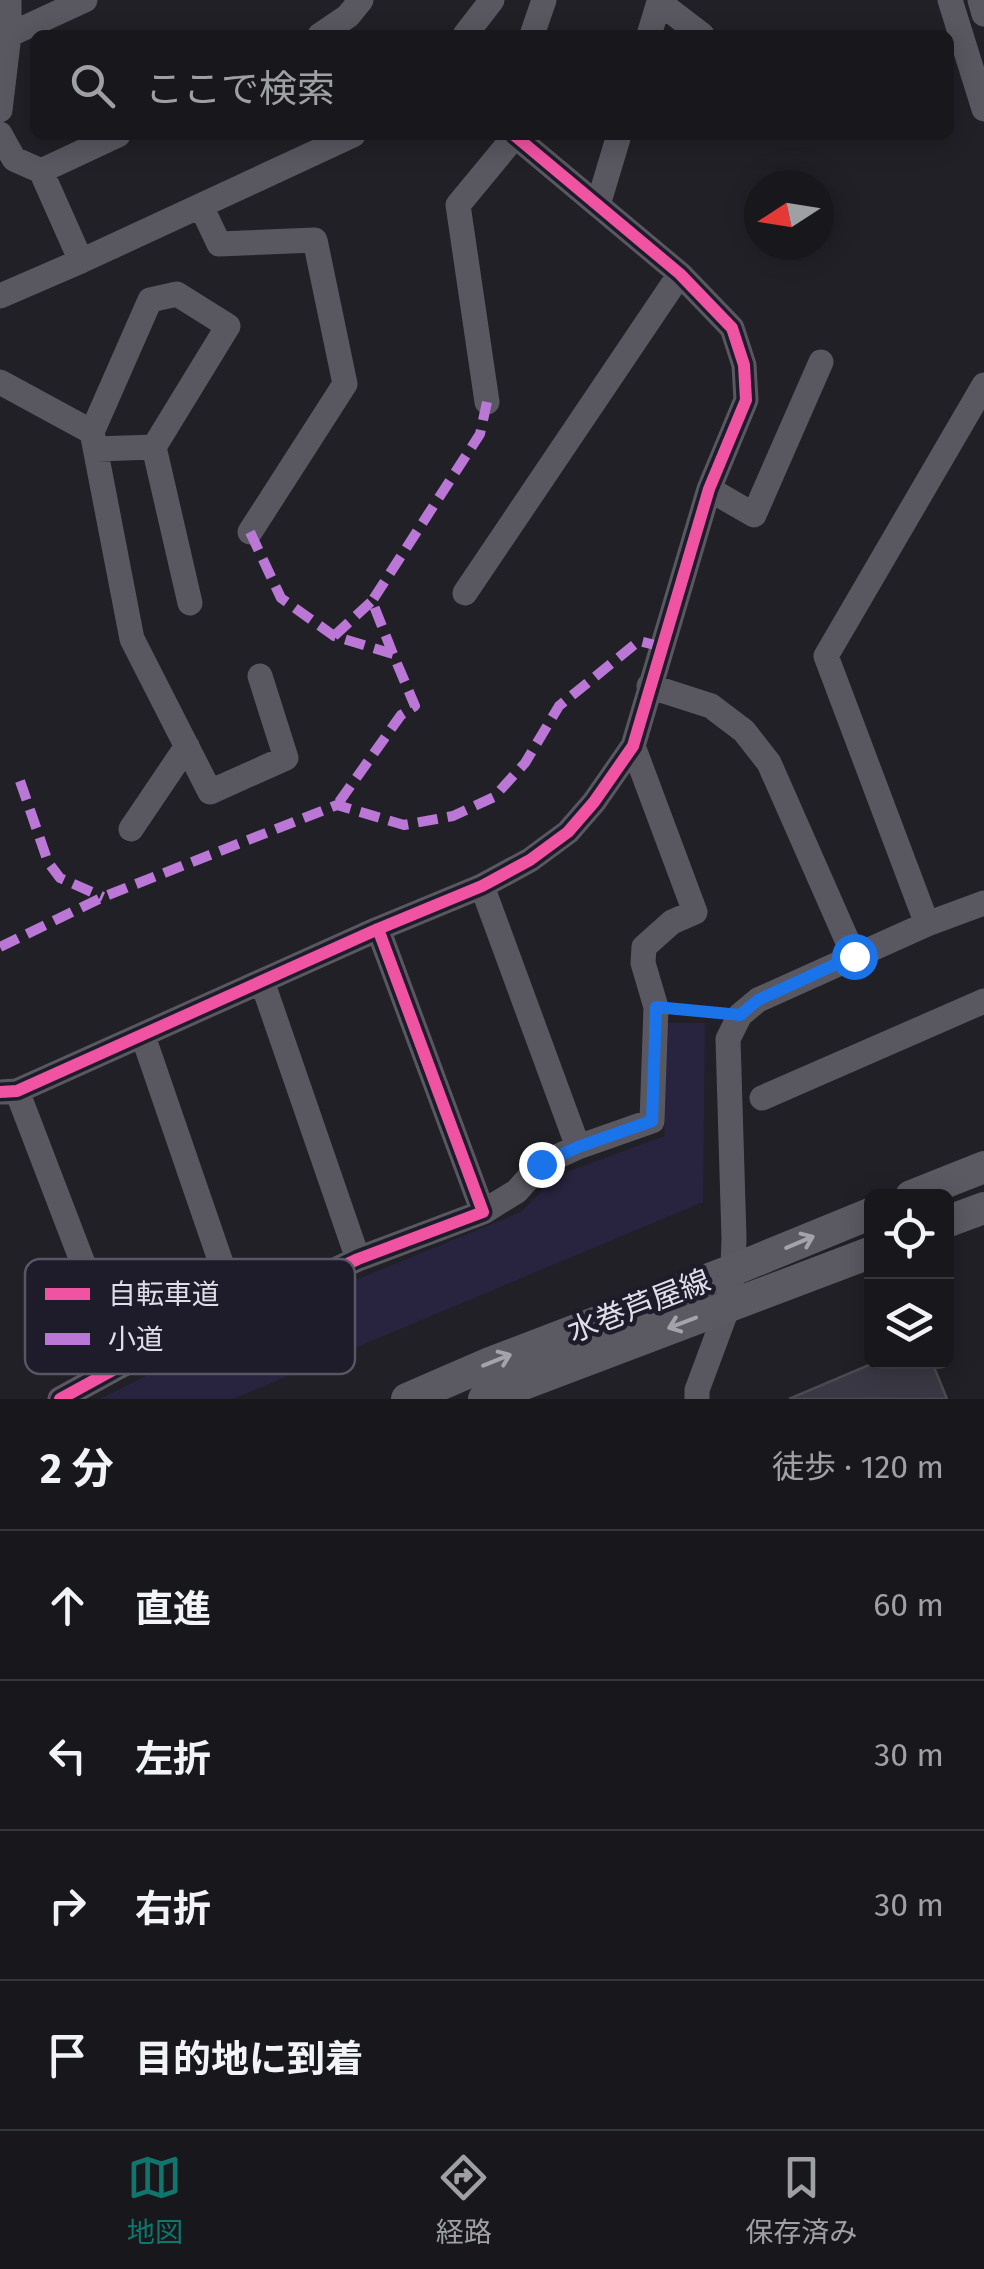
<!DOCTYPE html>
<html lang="ja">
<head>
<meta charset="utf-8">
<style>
	body { margin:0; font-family:"Fira Sans","Noto Sans JP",sans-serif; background:#252529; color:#f1f3f6 }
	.controls { position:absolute; right:30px; bottom:30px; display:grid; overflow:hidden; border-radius:15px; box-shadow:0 5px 25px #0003 }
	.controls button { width:90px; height:90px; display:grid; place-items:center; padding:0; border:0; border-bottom:2px solid #36373b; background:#18181c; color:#f1f3f6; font:50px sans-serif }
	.compass { position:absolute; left:744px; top:170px; width:90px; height:90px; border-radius:50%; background:#18181c; box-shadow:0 5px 25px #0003; rotate:258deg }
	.stop { position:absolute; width:30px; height:30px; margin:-22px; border:8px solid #1a73e8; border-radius:50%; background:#fff }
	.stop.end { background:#1a73e8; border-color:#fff; box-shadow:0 2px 10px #0008 }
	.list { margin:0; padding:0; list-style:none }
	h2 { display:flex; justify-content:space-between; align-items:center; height:130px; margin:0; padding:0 40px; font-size:42px }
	h2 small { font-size:32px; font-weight:400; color:#9fa0a3 }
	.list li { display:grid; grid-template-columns:65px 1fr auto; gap:30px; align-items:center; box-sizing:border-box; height:150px; padding:0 40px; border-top:2px solid #36373b }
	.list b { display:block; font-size:38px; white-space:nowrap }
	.list em { font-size:32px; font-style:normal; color:#9fa0a3 }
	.icon { flex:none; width:55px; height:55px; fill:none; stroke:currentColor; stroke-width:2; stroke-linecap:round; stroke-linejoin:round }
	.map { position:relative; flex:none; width:984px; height:1399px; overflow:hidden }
	.search { position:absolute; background:#18181c; box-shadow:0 5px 25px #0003; left:30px; right:30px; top:30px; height:110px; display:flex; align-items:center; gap:25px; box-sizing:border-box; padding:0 35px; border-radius:15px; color:#9fa0a3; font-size:38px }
	.sheet { height:730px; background:#18181c }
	nav { display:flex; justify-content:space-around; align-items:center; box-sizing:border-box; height:140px; border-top:2px solid #36373b; background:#18181c; font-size:28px; color:#9fa0a3 }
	nav a { display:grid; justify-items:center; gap:5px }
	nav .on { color:#0f766e }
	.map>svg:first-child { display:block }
	.green { fill:#28233e }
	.building { fill:#3a3844; stroke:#4b4a50; stroke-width:2.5 }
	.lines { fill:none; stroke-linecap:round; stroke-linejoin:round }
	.path { stroke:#59585f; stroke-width:5; stroke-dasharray:5 5; stroke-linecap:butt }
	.minor { stroke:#595861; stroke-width:25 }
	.major { stroke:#5b5a62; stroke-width:32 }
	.quiet { stroke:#ba77d6; stroke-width:10; stroke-dasharray:20 10; stroke-linecap:butt }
	.cycleway-casing { stroke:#1e1c2a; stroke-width:19 }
	.cycleway { stroke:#f153a3; stroke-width:12 }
	.oneway { stroke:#a4a3ac }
	.route { stroke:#1a73e8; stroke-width:12 }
	.labels { text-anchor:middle; stroke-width:9; stroke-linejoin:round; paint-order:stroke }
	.street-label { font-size:30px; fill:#dfdee8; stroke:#1e1c2a }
	.key { fill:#1e1c2a; stroke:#585663; stroke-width:2.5 }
	.key-label { font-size:28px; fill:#dfdee8 }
</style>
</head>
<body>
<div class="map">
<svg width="984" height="1399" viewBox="0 0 984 1399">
	<rect width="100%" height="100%" fill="#202026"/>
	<path class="green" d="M667,1023h38l-2,179 -470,197h-133l156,-78 265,-109 35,-36 108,-40z"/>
	<path class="building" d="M876,1362h56l15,37h-158z"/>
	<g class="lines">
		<path class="path" d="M679,1009l34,3"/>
		<path class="minor" d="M950,0l34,109
			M980,0l4,14
			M9,35l76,-35
			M320,35l28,-19 13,-16
			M465,35l27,-35
			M532,35l12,-35
			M649,35l10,-33 43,33
			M0,110l9,-75v-35
			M0,134l14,25 27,12 77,-36
			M41,171l40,90
			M598,205l21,-70
			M201,206l18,38 96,-4 30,144 -95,148
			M0,296l81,-35 272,-126
			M0,382l92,50 40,207 78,153 76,-34 -26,-82
			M487,402l-29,-197 57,-69
			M92,432l58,-132 27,-6 51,32 -74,121 -58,2
			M154,447l36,156
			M709,489l45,26 67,-153
			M465,593l215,-319
			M649,686l62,20 33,25 25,32 85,193
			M131,829l56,-83
			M482,886l96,261 -37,17 -24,27 -34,21
			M927,924l-101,-268 158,-271
			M262,981l96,278
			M143,1036l96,279
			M17,1091l105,274
			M0,1092l17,-1 361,-162 104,-43 48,-26 38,-28 26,-30 39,-56 76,-257 37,-89 -2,-35 -12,-37 -52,-54 -166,-139
			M762,1098l222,-97
			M578,1147l74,-26 4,-114 -13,-44 1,-16 28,-25 23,-10 -62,-166
			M60,1399l62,-34 117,-50 119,-56 125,-47 -105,-283
			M697,1399v-9l32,-86 4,-34 1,-32 -6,-199 12,-24 18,-15 169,-76 57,-21"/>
		<path class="major" d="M911,1196l73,-29
			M946,1222l38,-14
			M407,1399l83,-36 243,-93 139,-57
			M484,1399l388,-147"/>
		<path class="quiet" d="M250,532l31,66 53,38 59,18 22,52 -14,9 -64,90
			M334,636l38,-35
			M393,654l-21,-53 108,-167 7,-32
			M20,781l28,81 12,16 43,19
			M0,947l103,-50 234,-92 67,20 49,-9 41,-19 31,-34 34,-57 80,-65 24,6"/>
		<defs>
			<path id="cycleway" d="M0,1092l17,-1 361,-162 104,-43 48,-26 38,-28 26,-30 39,-56 76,-257 37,-89 -2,-35 -12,-37 -52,-54 -166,-139
				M60,1399l62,-34 117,-50 119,-56 125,-47 -105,-283"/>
		</defs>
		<use href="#cycleway" class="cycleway-casing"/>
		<use href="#cycleway" class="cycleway"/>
	</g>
	<defs><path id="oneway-shaft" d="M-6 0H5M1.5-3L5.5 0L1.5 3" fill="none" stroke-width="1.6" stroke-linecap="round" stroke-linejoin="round" transform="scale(2.5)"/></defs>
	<g class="oneway">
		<use href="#oneway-shaft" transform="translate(800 1242) rotate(-23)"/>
		<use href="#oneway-shaft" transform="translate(682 1323) rotate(159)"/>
		<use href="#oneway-shaft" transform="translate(497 1360) rotate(-22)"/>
	</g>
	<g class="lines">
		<path class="route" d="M541,1164l37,-17 74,-26 4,-114 84,8 18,-15 96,-44"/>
	</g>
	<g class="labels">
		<g class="street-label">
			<text transform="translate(639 1306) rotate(-21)" y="10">水巻芦屋線</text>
		</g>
	</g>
	<rect x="25" y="1259" width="330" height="115" rx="15" class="key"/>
	<rect x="45" y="1288" width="45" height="12" fill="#f153a3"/>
	<rect x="45" y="1333" width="45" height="12" fill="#ba77d6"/>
	<g class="key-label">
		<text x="108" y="1304">自転車道</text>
		<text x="108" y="1349">小道</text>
	</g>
</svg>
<div class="controls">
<button><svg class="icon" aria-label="locate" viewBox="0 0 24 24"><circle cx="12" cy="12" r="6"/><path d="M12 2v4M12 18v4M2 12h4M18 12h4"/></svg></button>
<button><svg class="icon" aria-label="layers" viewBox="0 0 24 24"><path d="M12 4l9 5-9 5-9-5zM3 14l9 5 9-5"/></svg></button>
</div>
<svg class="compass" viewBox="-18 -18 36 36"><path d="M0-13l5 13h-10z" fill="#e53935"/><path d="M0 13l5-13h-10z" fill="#9fa0a3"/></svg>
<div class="stop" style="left:854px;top:956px"></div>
<div class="stop end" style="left:541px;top:1164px"></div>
<div class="search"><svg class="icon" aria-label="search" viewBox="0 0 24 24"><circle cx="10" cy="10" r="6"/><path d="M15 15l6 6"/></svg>ここで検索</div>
</div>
<section class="sheet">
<h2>2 分<small>徒歩 · 120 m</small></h2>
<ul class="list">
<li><svg class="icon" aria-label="ahead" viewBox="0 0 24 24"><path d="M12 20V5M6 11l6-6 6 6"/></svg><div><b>直進</b></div><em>60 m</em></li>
<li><svg class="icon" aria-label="left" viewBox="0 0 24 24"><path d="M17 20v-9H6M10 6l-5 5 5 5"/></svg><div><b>左折</b></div><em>30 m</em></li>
<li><svg class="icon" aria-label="right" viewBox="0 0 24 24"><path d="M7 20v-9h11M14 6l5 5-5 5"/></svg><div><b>右折</b></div><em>30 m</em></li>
<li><svg class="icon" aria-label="arrive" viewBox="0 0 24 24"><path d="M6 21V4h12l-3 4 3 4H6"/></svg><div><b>目的地に到着</b></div></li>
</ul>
</section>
<nav>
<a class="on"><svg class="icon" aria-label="map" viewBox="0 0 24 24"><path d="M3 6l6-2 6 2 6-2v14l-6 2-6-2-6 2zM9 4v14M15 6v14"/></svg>地図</a>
<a><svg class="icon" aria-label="directions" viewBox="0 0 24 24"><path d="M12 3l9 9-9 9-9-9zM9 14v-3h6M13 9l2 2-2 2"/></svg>経路</a>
<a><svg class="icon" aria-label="saved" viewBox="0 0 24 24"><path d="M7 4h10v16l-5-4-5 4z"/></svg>保存済み</a>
</nav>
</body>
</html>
